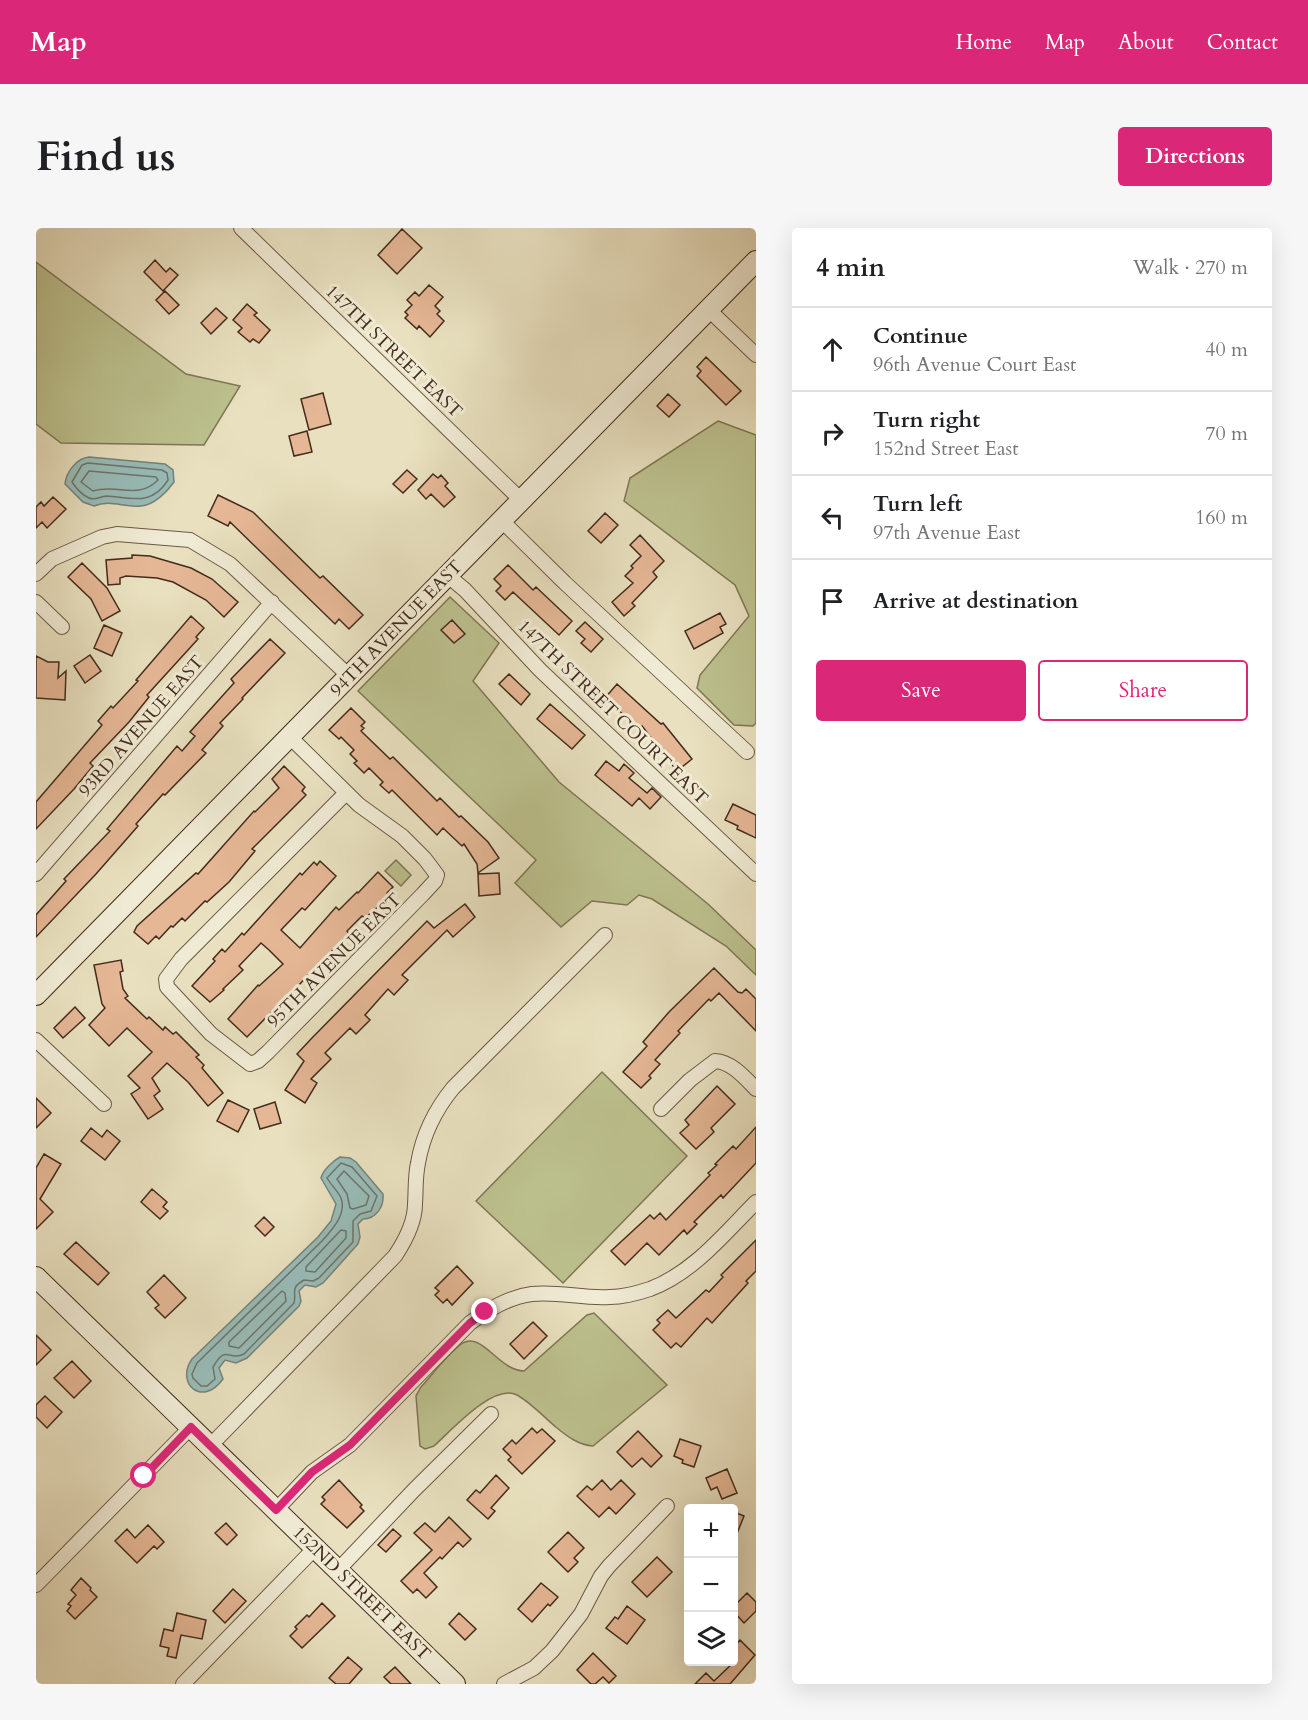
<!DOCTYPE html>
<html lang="en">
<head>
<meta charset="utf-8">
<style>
	body { margin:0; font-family:Cardo,serif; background:#f6f6f6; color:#202124 }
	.controls { position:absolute; right:18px; bottom:18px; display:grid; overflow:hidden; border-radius:6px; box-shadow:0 6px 24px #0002 }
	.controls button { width:54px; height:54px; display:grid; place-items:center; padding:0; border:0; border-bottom:2px solid #e0e0e0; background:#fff; color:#202124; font:30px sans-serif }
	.stop { position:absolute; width:18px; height:18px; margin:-14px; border:4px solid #db2777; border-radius:50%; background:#fff }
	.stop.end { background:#db2777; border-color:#fff; box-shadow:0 2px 6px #0008 }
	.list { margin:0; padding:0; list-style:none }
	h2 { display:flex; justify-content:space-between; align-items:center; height:78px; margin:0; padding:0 24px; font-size:26px }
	h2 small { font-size:20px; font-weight:400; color:#757577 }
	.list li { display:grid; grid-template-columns:39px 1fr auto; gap:18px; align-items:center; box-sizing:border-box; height:84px; padding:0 24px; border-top:2px solid #e0e0e0 }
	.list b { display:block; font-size:22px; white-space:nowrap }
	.list p { margin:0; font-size:20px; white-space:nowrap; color:#757577 }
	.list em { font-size:20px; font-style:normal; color:#757577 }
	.actions { display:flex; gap:12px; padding:18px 24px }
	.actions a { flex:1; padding:14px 0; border:2px solid #db2777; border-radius:6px; text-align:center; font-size:21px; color:#db2777 }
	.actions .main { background:#db2777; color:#fff }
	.icon { flex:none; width:33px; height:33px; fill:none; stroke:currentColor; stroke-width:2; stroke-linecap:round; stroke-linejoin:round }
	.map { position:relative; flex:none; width:720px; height:1456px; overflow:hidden; border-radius:6px }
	header { display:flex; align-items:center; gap:36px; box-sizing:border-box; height:84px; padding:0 30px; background:#db2777; color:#fff }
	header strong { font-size:28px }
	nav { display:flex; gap:33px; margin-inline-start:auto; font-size:21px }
	.intro { display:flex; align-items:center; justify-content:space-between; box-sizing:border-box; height:144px; padding:0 36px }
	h1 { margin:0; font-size:42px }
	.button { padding:15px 27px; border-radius:6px; background:#db2777; color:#fff; font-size:21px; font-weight:700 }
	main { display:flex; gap:36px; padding:0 36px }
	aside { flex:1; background:#fff; border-radius:6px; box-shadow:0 6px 24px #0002 }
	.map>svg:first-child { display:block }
	.green { fill:#bcc18e; stroke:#807655; stroke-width:1.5 }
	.water { fill:#98bcb8; stroke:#76827a; stroke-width:1.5 }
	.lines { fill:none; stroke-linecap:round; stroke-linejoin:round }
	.shore { stroke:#6e746a; stroke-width:1.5 }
	.building { fill:#e5b795; stroke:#442b1c; stroke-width:1.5 }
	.street-casing { stroke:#6d5845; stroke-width:16 }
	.secondary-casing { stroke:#442b1c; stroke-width:22 }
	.street { stroke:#f0ebd5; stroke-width:14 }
	.secondary { stroke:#f0ebd5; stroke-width:20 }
	.route { stroke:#db2777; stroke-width:8 }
	.labels { text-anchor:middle; stroke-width:6; stroke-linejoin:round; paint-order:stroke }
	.street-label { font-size:18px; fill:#442b1c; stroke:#f0ebd5 }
</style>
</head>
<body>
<header>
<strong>Map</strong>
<nav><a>Home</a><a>Map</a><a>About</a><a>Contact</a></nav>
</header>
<div class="intro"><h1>Find us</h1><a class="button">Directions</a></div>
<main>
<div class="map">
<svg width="720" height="1456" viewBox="0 0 720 1456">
	<rect width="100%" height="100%" fill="#e8e0bf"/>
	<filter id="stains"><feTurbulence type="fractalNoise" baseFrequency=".00333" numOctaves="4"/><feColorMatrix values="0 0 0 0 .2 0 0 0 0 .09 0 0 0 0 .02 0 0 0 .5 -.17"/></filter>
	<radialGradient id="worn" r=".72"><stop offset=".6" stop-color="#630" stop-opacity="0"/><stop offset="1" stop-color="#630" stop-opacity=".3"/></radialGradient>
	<path class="green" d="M0,34l150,112 54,12 -36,59 -143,-2 -25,-19z
		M682,193l38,14v288l-3,3 -19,-1 -37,-37 3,-13 49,-59 -14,-31 -111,-84 6,-23z
		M414,369l49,46 -26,38 86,101 149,122 48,46v25l-30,-29 -74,-47 -13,-4 -12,10 -35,-4 -31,26 -46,-44 21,-23 -178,-169z
		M360,632l15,15 -10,11 -16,-15z
		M566,844l85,84 -124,127 -87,-82z
		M558,1085l73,72 -74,61c-14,-1 -25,-9 -36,-18 -12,-10 -27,-26 -40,-33 -24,-12 -66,36 -83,51l-9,3 -5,-3 -4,-50 5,-9c12,-13 24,-30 39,-42 21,-17 38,26 64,26l63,-56z"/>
	<path class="water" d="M53,229l76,7 8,6 1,12c-7,10 -20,23 -33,24 -17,2 -30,-7 -47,0l-11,-4 -18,-18c1,-12 12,-26 24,-27z
		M304,929l10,1 6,4 27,32c1,13 -7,25 -20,25l-5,5 2,13 -2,7 -35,39 -7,4 -11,-2 -6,6 2,10 -2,5 -52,52 -11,5 -11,-3 -6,8 4,11c-21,29 -48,4 -31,-20l126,-122 13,-16 5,-17 -15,-26c2,-8 12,-17 19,-21z"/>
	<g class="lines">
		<path class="shore" d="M52,235l74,7 5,3 1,7c-16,26 -36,18 -61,16 -7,0 -11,5 -18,2 -7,-3 -13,-10 -17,-16l10,-17z
			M53,243l67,6 2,3c-21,21 -40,3 -65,11l-12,-9z
			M305,935l11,4 25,29 -6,15 -11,3 -7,7v21l-34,36 -6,3 -9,-1c-15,9 -7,11 -10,23l-50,51c-16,8 -17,-11 -31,13l2,12 -8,7h-6l-8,-8 -1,-4 5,-11 125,-122c10,-11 25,-27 19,-43 -3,-7 -10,-13 -14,-20z
			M308,943l25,25 -3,9 -13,4 -3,-1 -3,-14 -10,-15z
			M305,1002l5,1v7l-31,34 -9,-1v-4z
			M246,1063l3,2 1,8 -47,47 -10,-2v-4z"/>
	</g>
	<path class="building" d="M366,1l20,19 -25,26 -19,-19z
		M119,32l11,12 4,-4 8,7 -15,16 -19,-19z
		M393,57l14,12 -8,9 5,5 -3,3 7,7 -14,16 -11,-11 -2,3 -12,-11 3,-3 -3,-3 7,-7 -5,-5 8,-8 4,4z
		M129,63l14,14 -10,9 -13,-14z
		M211,76l10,9 -3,2 16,15 -11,13 -6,-4 -3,3 -12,-10 4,-4 -9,-8z
		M180,80l11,10 -16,16 -10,-11z
		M670,129l35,34 -15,14 -29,-29 4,-5 -4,-4z
		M287,165l8,31 -22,6 -8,-31z
		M632,166l12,11 -11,12 -12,-11z
		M271,203l5,21 -18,4 -5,-20z
		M371,242l10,9 -14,14 -10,-9z
		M397,246l5,4 3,-3 7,8 -3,3 10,11 -11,10 -13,-13 -5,5 -8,-9z
		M182,267l35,17 67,66 3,-2 40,39 -14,14 -10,-10 -4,5 -105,-102 -2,4 -20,-10z
		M17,269l13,12 -19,19 -5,-6 -6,6v-21l5,-5 3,4z
		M569,285l13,12 -17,18 -13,-12z
		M604,307l24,26 -11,11 4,5 -25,26 3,3 -11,10 -12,-14 21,-19 -8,-7 8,-8 -2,-2 10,-10 -11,-11z
		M96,327l18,1 41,12 21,11 26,23 -14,15 -18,-17 -33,-18 -16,-4 -31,-2 -6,2v6l-12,1 -2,-25 26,-2z
		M46,335l25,25 13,23 -18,10 -11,-22 -23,-22z
		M472,337l25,25 3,-3 36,34 -13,14 -46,-43 -8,8 -9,-9 5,-5 -7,-7z
		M684,385l6,11 -6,3 3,6 -29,16 -9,-18z
		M155,388l13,12 -8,9 2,2 -51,56 2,2 -20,25 -39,41 3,3 -19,23 -38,40v-27l66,-77 -4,-4 13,-15 2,2 25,-27 -2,-1z
		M416,392l13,14 -11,9 -13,-13z
		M549,394l18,17 -12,13 -10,-9 4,-4 -9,-8z
		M68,397l18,8 -10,23 -18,-8z
		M234,411l15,14 -43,45 1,1 -23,24 3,3 -21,24 4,3 -41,42 -2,-1 -27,30 2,2 -42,48 -60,63v-22l30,-34 -2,-2 46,-48 -3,-2 70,-83 5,5 13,-15 -5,-4 44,-49 -3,-4z
		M54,427l11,16 -16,12 -11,-17z
		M0,428l12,6h11l-1,16 8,-7 -1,29 -29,-2z
		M473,446l21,20 -9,11 -22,-21z
		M581,456l44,40 2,-1 29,36 -15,12 -35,-45 -3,3 -34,-31z
		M514,476l35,31 -13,14 -35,-30z
		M315,480l14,14 -4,4 3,2 -3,3 29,28 3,-2 44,44 3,-3 19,19 2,-1 27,26 11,16 -21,15 -1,-9 -13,-20 -2,2 -19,-18 -6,7 -45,-45 -3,3 -9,-8 3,-3 -14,-14 -5,5 -10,-10 3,-2 -7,-7 4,-4 -13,-13 -2,2 -10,-9z
		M570,533l13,10 5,-7 10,9 -5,5 18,15 5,-5 9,9 -11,12 -11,-11 -7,8 -37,-31z
		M248,538l21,21 -3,4 4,4 -54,54 3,2 -26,31 -22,20 -2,-1 -20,20 -3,-3 -9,9 -2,-1 -12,13 -3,-3 -8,8 -14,-12 3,-6 59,-53 2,1 56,-63 1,1 24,-24 -7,-9z
		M697,576l23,11v23l-19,-9 1,-3 -13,-6z
		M284,633l16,15 -31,34 -3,-2 -21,22 19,18 36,-41 3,3 18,-18 1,1 20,-21 15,15 -6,6 2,2 -9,10 -15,13 -3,-2 -15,15 2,3 -32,32 -19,20 1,1 -8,9 -2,-2 -42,43 -19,-18 30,-34 1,1 24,-22 -14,-14 -8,-7 -22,23 4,4 -20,19 1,1 -14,12 -18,-16 23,-25 -2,-2 9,-10 3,3 17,-19 2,2 56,-62 2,2 12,-13 3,3z
		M463,645l1,21 -21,2 -1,-22z
		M429,676l10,13 -22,20 -6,-7 -45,45 6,5 -14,15 -6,-6 -23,26 5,5 -14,14 -6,-6 -25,25 6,6 -20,20 6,4 -12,20 -20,-13 19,-29 -7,-7 14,-15 116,-118 7,7z
		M85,732l2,11 -3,1 3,17 5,7 -3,2 22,21 2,-2 14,13 2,-3 8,7 3,-2 23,23 -3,2 8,8 -2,3 21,25 -15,13 -20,-24 -21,-19 -15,15 8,13 -6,5 9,13 -15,10 -17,-25 9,-6 -12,-12 24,-24 -25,-24 -18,18 -20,-21 16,-17 -3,-4 -8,-39z
		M678,740l24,24 4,1 4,-4 10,10v32l-37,-38 -8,8 -2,-2 -31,32 2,2 -25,27 5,4 -11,12 2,2 -10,10 -18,-16 24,-26 -4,-4 26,-30z
		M39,779l10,11 -22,20 -9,-10z
		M681,858l18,18 -24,24 3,4 -18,17 -16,-16 9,-8 -4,-5z
		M0,870l15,15 -15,15z
		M192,872l21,10 -11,22 -21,-11z
		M239,874l6,21 -21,6 -6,-20z
		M720,899v36l-33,35 -2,-3 -27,27 3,2 -10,10 -3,-4 -25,25 -12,-12 -22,22 -14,-14 39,-36 4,4 6,-6 6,7 44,-45 -2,-2 9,-8 -2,-1 18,-18 3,3z
		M55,900l11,9 5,-7 13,11 -15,19 -24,-19z
		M8,926l17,10 -21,35 13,13 -17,17v-61z
		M116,961l15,13 -4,5 5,4 -8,8 -19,-17z
		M228,989l10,10 -9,9 -10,-10z
		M720,1012v31l-10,10 2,2 -36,40 -5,-5 -26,29 -5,-4 -5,5 -18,-18 7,-7 -3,-3 11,-10 8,8 30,-28 3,2 14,-15 -2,-2z
		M40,1014l33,31 -11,12 -34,-31z
		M421,1038l16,17 -21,22 -5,-6 -4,4 -8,-8 4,-4 -4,-3z
		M128,1047l22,23 -21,20 -10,-10 4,-3 -12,-13z
		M497,1094l14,14 -23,23 -14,-15z
		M0,1107l15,15 -15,15z
		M36,1133l19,20 -17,17 -20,-20z
		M9,1168l17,16 -15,16 -11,-11v-12z
		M496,1200l5,5 5,-4 13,12 -33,33 -14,-14 3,-3 -8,-8 9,-9 4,4z
		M602,1203l24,25 -11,11 -9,-9 -10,9 -15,-15z
		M644,1211l21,7 -7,21 -12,-4 1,-3 -9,-4z
		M691,1241l10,24 -15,6 -5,-12 -6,3 -5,-12z
		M460,1247l13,13 -18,20 4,3 -7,8 -21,-19 9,-10 4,3z
		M303,1252l23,25 -2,2 4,4 -17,17 -26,-24 4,-4 -3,-3z
		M566,1252l9,10 10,-10 14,14 -19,20 -7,-7 -10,10 -22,-21 10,-10 5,4z
		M698,1284l10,4 -10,25z
		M413,1289l22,22 -8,8 -5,-5 -16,17 -2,-2 -16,16 13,14 -11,11 -9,-9 -4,4 -12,-12 31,-31 -18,-17 11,-10 10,9z
		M190,1295l11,12 -10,10 -12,-12z
		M112,1297l16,17 -7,7 -3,-3 -17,17 -22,-22 12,-12 8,9z
		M357,1301l8,7 -15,16 -8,-7z
		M532,1304l16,16 -10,10 4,4 -10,10 -20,-20z
		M621,1329l15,15 -25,25 -15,-15z
		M45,1350l10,10 -1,2 7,7 -22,22 -8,-8 4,-5 -3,-2 8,-9 -5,-5z
		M505,1355l17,14 -8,9 -2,-2 -16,18 -14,-13z
		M197,1361l13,12 -21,22 -12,-12z
		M711,1365l9,9v9l-12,12 -10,-11v-6z
		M286,1375l13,13 -33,32 -12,-12 7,-7 -2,-2 12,-12 2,2z
		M591,1378l18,14 -18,24 -21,-16 9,-11 3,2z
		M141,1385l29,7 -4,19 -21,-4 -5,23 -9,-2 2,-8 -9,-2 4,-17 9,2z
		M423,1385l17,16 -11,11 -16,-16z
		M704,1412l15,15 -25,29h-35l11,-11 8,8 20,-19v-15z
		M557,1425l23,23 -7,7 -6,-6 -8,7h-4l-14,-14z
		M312,1429l14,12 -13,15h-13l-7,-6z
		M359,1439l16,17h-20l-7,-7z"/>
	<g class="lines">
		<defs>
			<path id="street" d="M205,0l280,272
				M673,82l47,45
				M465,292l64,63 182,169
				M0,346l16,-15 50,-22 15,-3 73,6 40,24 119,112
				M411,347l18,15 75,80 216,204
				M0,374l26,25
				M254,509l69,68 43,31 23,23 12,16 -2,6 -12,13 -155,158 -10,9 -8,3 -39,-30 -44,-47 -1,-8 15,-20 165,-166
				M0,646l236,-272
				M0,812l68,64
				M625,881l29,-29 25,-19c17,1 30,17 41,28
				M174,1218l185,-190c10,-15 20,-33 20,-52 1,-14 0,-27 3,-41 5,-29 17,-53 35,-75l152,-153
				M240,1282l36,-38 38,-27 120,-122c18,-13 38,-26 62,-29 26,-3 52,5 78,3 13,0 28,-4 40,-8 43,-16 74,-55 106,-87
				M302,1342l76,-80 77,-76
				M0,1357l155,-158
				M147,1456l132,-136
				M468,1456l30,-16 18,-17 29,-37 20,-38 8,-10 58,-60"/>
			<path id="secondary" d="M0,767l720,-734
				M0,1049l419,407"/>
		</defs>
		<use href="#street" class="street-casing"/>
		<use href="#secondary" class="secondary-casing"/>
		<use href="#street" class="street"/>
		<use href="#secondary" class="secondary"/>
	</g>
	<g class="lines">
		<path class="route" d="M108,1248l47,-49 85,83 36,-38 38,-27 120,-122 15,-11"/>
	</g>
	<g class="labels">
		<g class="street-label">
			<text transform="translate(358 123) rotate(44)" y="6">147TH STREET EAST</text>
			<text transform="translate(360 400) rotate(-46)" y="6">94TH AVENUE EAST</text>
			<text transform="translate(577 484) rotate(44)" y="6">147TH STREET COURT EAST</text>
			<text transform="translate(105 498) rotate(-49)" y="6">93RD AVENUE EAST</text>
			<text transform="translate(298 732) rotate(-45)" y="6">95TH AVENUE EAST</text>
			<text transform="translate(326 1365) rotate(44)" y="6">152ND STREET EAST</text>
		</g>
	</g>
	<rect width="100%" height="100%" filter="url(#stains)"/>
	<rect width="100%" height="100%" fill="url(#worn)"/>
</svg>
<div class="controls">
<button>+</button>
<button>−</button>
<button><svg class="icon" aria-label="layers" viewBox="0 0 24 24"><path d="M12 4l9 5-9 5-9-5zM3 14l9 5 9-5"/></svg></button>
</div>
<div class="stop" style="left:108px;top:1248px"></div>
<div class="stop end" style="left:449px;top:1084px"></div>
</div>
<aside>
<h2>4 min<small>Walk · 270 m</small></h2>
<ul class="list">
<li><svg class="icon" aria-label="ahead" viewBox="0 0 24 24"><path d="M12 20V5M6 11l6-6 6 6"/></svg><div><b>Continue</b><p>96th Avenue Court East</p></div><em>40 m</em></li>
<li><svg class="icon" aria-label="right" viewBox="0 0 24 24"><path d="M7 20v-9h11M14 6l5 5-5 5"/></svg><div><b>Turn right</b><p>152nd Street East</p></div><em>70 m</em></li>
<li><svg class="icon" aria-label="left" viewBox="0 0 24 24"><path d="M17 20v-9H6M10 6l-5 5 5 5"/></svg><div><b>Turn left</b><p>97th Avenue East</p></div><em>160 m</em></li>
<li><svg class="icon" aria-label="arrive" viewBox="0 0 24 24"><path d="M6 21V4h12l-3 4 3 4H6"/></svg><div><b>Arrive at destination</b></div></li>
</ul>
<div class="actions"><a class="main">Save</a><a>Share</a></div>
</aside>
</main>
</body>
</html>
